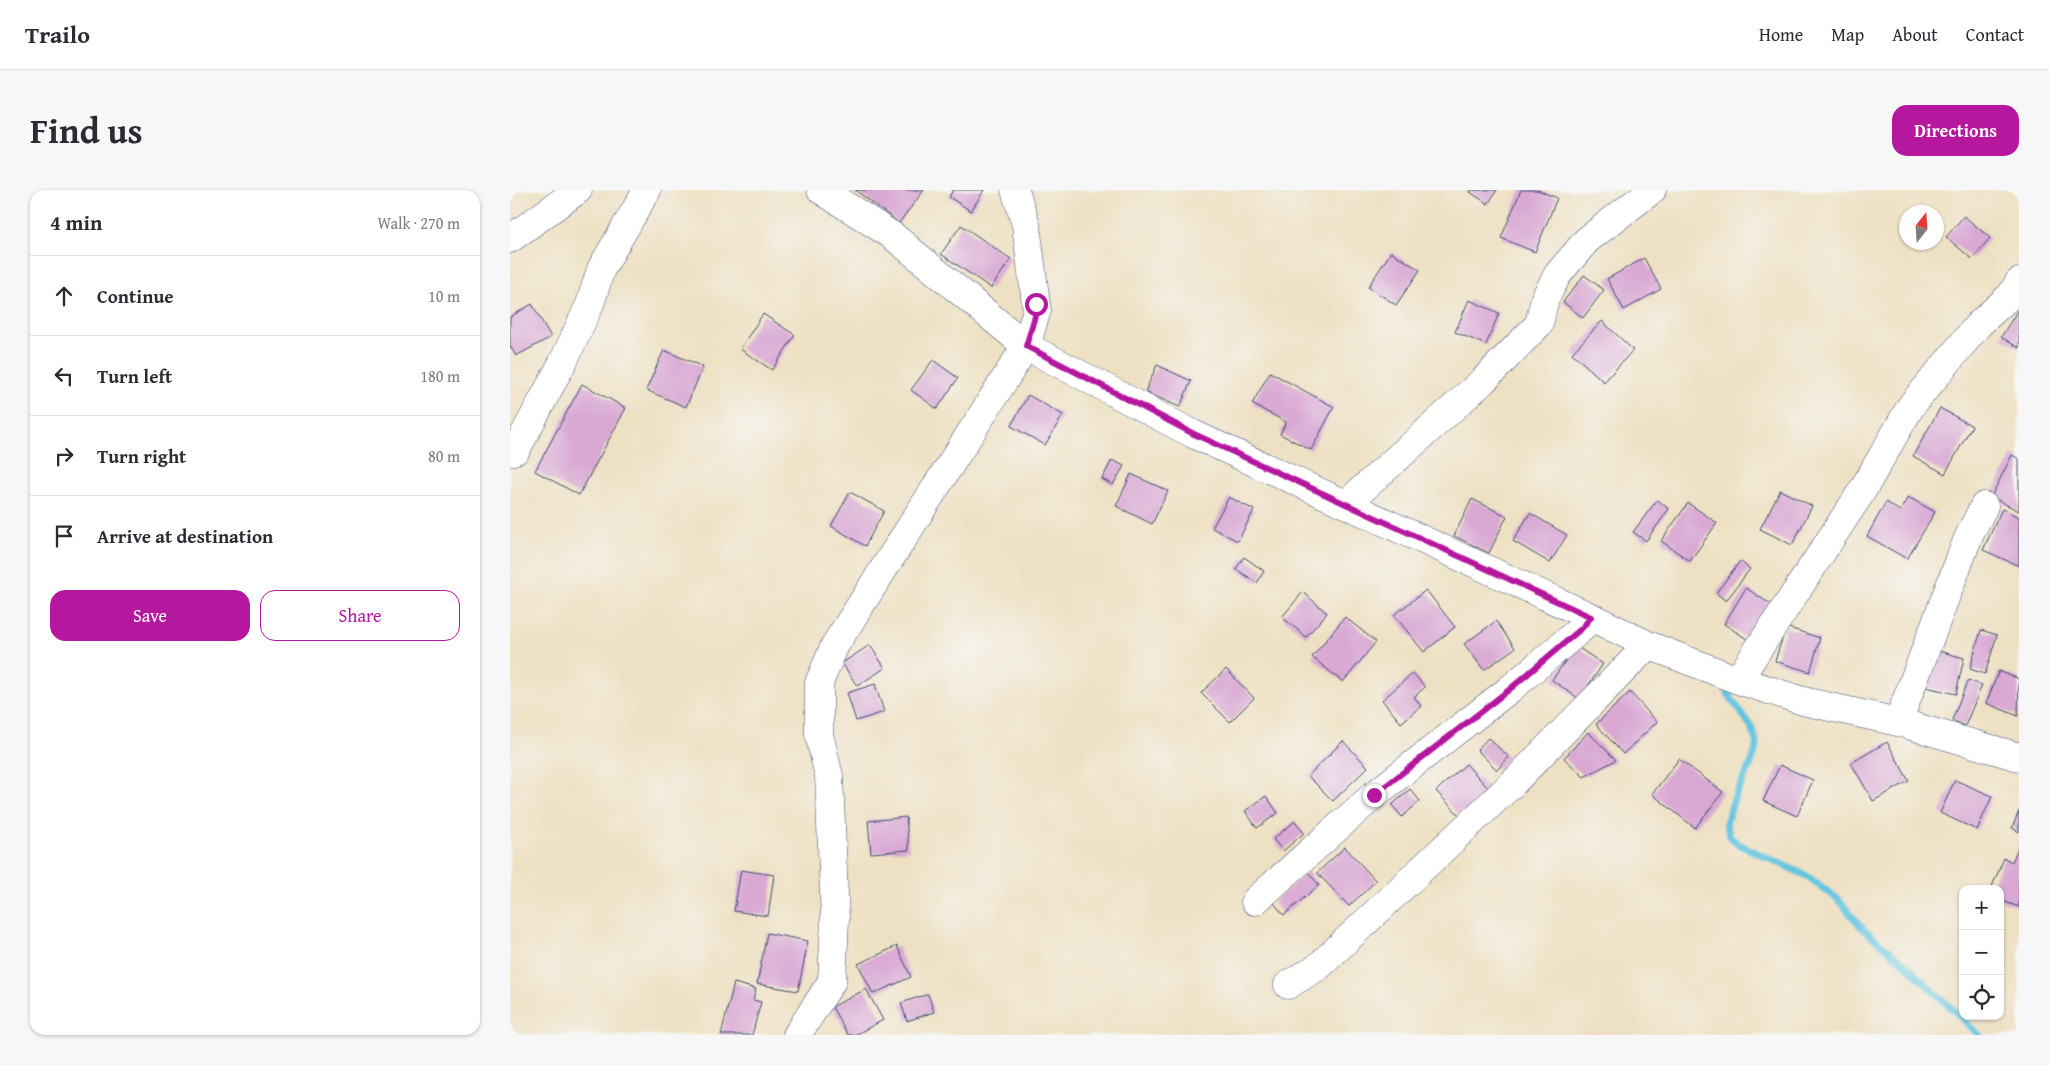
<!DOCTYPE html>
<html lang="en">
<head>
<meta charset="utf-8">
<style>
	body { margin:0; font-family:"Gentium Book Plus",serif; background:#f7f7f7; color:#2b2b33 }
	.controls { position:absolute; right:15px; bottom:15px; display:grid; overflow:hidden; border-radius:10px; box-shadow:0 1px 4px #0004 }
	.controls button { width:45px; height:45px; display:grid; place-items:center; padding:0; border:0; border-bottom:1px solid #e1e1e2; background:#fff; color:#2b2b33; font:25px sans-serif }
	.compass { position:absolute; left:1389px; top:15px; width:45px; height:45px; border-radius:50%; background:#fff; box-shadow:0 1px 4px #0004; rotate:17deg }
	.stop { position:absolute; width:15px; height:15px; margin:-11px; border:4px solid #b5179e; border-radius:50%; background:#fff }
	.stop.end { background:#b5179e; border-color:#fff; box-shadow:0 1px 5px #0008 }
	.list { margin:0; padding:0; list-style:none }
	h2 { display:flex; justify-content:space-between; align-items:center; height:65px; margin:0; padding:0 20px; font-size:21px }
	h2 small { font-size:16px; font-weight:400; color:#7c7c81 }
	.list li { display:grid; grid-template-columns:32px 1fr auto; gap:15px; align-items:center; box-sizing:border-box; height:80px; padding:0 20px; border-top:1px solid #e1e1e2 }
	.list b { display:block; font-size:19px; white-space:nowrap }
	.list em { font-size:16px; font-style:normal; color:#7c7c81 }
	.actions { display:flex; gap:10px; padding:15px 20px }
	.actions a { flex:1; padding:11px 0; border:1px solid #b5179e; border-radius:15px; text-align:center; font-size:18px; color:#b5179e }
	.actions .main { background:#b5179e; color:#fff }
	.icon { flex:none; width:28px; height:28px; fill:none; stroke:currentColor; stroke-width:2; stroke-linecap:round; stroke-linejoin:round }
	.map { position:relative; flex:none; width:1509px; height:845px; overflow:hidden; border-radius:15px }
	header { display:flex; align-items:center; gap:30px; box-sizing:border-box; height:70px; padding:0 25px; background:#fff; border-bottom:1px solid #e1e1e2 }
	header strong { font-size:24px }
	nav { display:flex; gap:28px; margin-inline-start:auto; font-size:18px }
	.intro { display:flex; align-items:center; justify-content:space-between; box-sizing:border-box; height:120px; padding:0 30px }
	h1 { margin:0; font-size:35px }
	.button { padding:12px 22px; border-radius:15px; background:#b5179e; color:#fff; font-size:18px; font-weight:700 }
	main { display:flex; gap:30px; padding:0 30px }
	aside { flex:1; background:#fff; border-radius:15px; box-shadow:0 1px 4px #0004 }
	.map>svg:first-child { display:block }
	.lines { fill:none; stroke-linecap:round; stroke-linejoin:round }
	.stream { stroke:#61c4df; stroke-width:7 }
	.building { fill:#d9a9d4 }
	.minor-casing { stroke:#3b4a6d; stroke-width:29 }
	.minor { stroke:#fff; stroke-width:28 }
	.route { stroke:#b5179e; stroke-width:6 }
</style>
</head>
<body>
<header>
<strong>Trailo</strong>
<nav><a>Home</a><a>Map</a><a>About</a><a>Contact</a></nav>
</header>
<div class="intro"><h1>Find us</h1><a class="button">Directions</a></div>
<main>
<aside>
<h2>4 min<small>Walk · 270 m</small></h2>
<ul class="list">
<li><svg class="icon" aria-label="ahead" viewBox="0 0 24 24"><path d="M12 20V5M6 11l6-6 6 6"/></svg><div><b>Continue</b></div><em>10 m</em></li>
<li><svg class="icon" aria-label="left" viewBox="0 0 24 24"><path d="M17 20v-9H6M10 6l-5 5 5 5"/></svg><div><b>Turn left</b></div><em>180 m</em></li>
<li><svg class="icon" aria-label="right" viewBox="0 0 24 24"><path d="M7 20v-9h11M14 6l5 5-5 5"/></svg><div><b>Turn right</b></div><em>80 m</em></li>
<li><svg class="icon" aria-label="arrive" viewBox="0 0 24 24"><path d="M6 21V4h12l-3 4 3 4H6"/></svg><div><b>Arrive at destination</b></div></li>
</ul>
<div class="actions"><a class="main">Save</a><a>Share</a></div>
</aside>
<div class="map">
<svg width="1509" height="845" viewBox="0 0 1509 845">
	<rect width="100%" height="100%" fill="#f6f6f2"/>
	<filter id="ink" filterUnits="userSpaceOnUse"><feTurbulence type="fractalNoise" baseFrequency=".02" numOctaves="2"/><feDisplacementMap in="SourceGraphic" scale="10" xChannelSelector="R" yChannelSelector="G"/><feConvolveMatrix kernelMatrix="1 2 1 2 8 2 1 2 1" color-interpolation-filters="sRGB"/></filter>
	<filter id="wash" filterUnits="userSpaceOnUse"><feTurbulence type="fractalNoise" baseFrequency=".0096" numOctaves="4" result="noise"/><feDisplacementMap in="SourceGraphic" scale="20" xChannelSelector="R" yChannelSelector="G"/><feGaussianBlur stdDeviation="1.12" result="paint"/><feColorMatrix in="noise" values="0 0 0 0 0 0 0 0 0 0 0 0 0 0 0 0 0 1.4 0 .05"/><feComposite in="paint" operator="in"/></filter>
	<g filter="url(#wash)">
		<rect width="100%" height="100%" fill="#eee0c2"/>
		<g class="lines">
			<path class="stream" d="M1218,504l24,34 5,17 -4,14 -19,40 -8,24 4,14 10,8 67,31 31,23 24,29 42,35 75,72"/>
		</g>
		<g id="blocks">
			<path class="building" d="M345,0h69l-25,33z
				M443,0h31l-13,21 -22,-14z
				M961,0h26l-9,14 -18,-12z
				M1011,0h17l19,8 -22,54 -34,-14z
				M1454,26l26,22 -18,21 -26,-22z
				M451,35l50,34 -20,29 -50,-34z
				M881,62l29,18 -24,35 -28,-18z
				M1134,68l17,31 -37,21 -17,-31z
				M1074,85l20,15 -21,28 -20,-16z
				M959,110l30,13 -13,32 -31,-13z
				M22,114l19,33 -35,19 -6,-10v-29z
				M1509,118v40l-18,-11z
				M253,124l32,21 -23,35 -32,-21z
				M1092,131l31,29 -29,32 -32,-29z
				M154,160l39,17 -17,40 -40,-17z
				M423,170l25,18 -21,31 -26,-19z
				M647,175l34,16 -11,26 -35,-15z
				M760,182l64,35 -23,43 -31,-16 6,-12 -34,-18z
				M72,194l44,24 -47,87 -44,-24z
				M518,205l35,20 -18,30 -34,-19z
				M1430,218l32,18 -27,48 -32,-18z
				M1502,265l7,4v52l-28,-14z
				M602,270l12,6 -11,19 -11,-6z
				M621,284l37,17 -16,33 -36,-18z
				M1270,300l32,16 -20,39 -32,-16z
				M340,302l34,19 -19,35 -34,-20z
				M719,307l25,13 -16,31 -26,-13z
				M1398,307l27,15 -28,47 -40,-23 19,-34 14,9z
				M962,309l35,17 -18,37 -35,-17z
				M1147,310l12,9 -23,32 -13,-9z
				M1178,313l29,20 -27,38 -29,-20z
				M1492,319l17,8v49l-36,-16z
				M1020,323l37,22 -17,28 -37,-22z
				M734,367l20,14 -7,12 -21,-14z
				M1230,371l10,8 -24,32 -10,-8z
				M1236,398l26,17 -22,36 -26,-17z
				M916,400l29,37 -31,25 -30,-37z
				M793,402l24,21 -21,24 -24,-20z
				M835,427l31,25 -33,40 -31,-25z
				M986,431l19,27 -31,22 -20,-26z
				M1276,437l34,11 -10,34 -35,-11z
				M1471,440l16,5 -12,39 -15,-5z
				M360,455l15,23 -28,18 -15,-23z
				M1066,456l27,18 -24,35 -27,-19z
				M1425,460l29,8 -8,36 -30,-7z
				M716,479l28,29 -24,24 -29,-29z
				M1489,481l20,8 -1,37 -32,-13z
				M903,483l12,14 -11,10 7,9 -20,17 -19,-23z
				M1458,490l14,5 -17,41 -13,-6z
				M365,494l9,28 -28,9 -9,-28z
				M1120,502l27,30 -34,32 -27,-30z
				M1078,542l28,28 -32,17 -20,-19z
				M978,548l21,19 -12,13 -20,-20z
				M833,551l25,26 -35,34 -25,-25z
				M1377,552l22,39 -36,20 -22,-38z
				M1169,569l44,33 -28,36 -43,-34z
				M956,574l24,26 -29,27 -25,-26z
				M1270,575l33,15 -16,36 -34,-15z
				M1445,590l37,16 -15,34 -37,-17z
				M900,599l10,12 -18,16 -10,-12z
				M756,606l12,17 -21,15 -12,-17z
				M1509,621v21l-7,-4z
				M396,627l3,33 -38,3 -3,-32z
				M785,631l9,12 -21,18 -10,-12z
				M1509,656v61l-19,-7v-11h-9l13,-31 8,4z
				M835,657l31,34 -27,25 -32,-33z
				M231,680l33,5 -6,41 -34,-5z
				M798,682l11,13 -35,30 -11,-13z
				M257,743l41,8 -10,50 -41,-7z
				M387,756l14,31 -38,17 -15,-30z
				M224,793l22,6 -3,11 8,2 -9,33h-31z
				M356,799l17,31 -28,15h-7l-16,-28z
				M418,804l6,18 -27,9 -6,-18z"/>
		</g>
	</g>
	<g filter="url(#ink)">
		<use href="#blocks" fill-opacity="0" stroke="#3b4a6d" stroke-width="1"/>
		<g class="lines">
			<defs>
				<path id="minor" d="M311,0l72,46 133,110 167,88 398,183 57,28 90,35 65,21 95,21 121,35
					M0,49l68,-49
					M0,262l6,-2 48,-90 26,-56 11,-35 46,-79
					M836,314l137,-123 56,-57 6,-26 13,-24 29,-34 65,-50
					M1228,490l124,-189 49,-85 68,-82 32,-29 8,-13
					M1388,532l70,-184 16,-32
					M745,711l119,-106 136,-106 72,-61 9,-11
					M778,795l31,-19 194,-183 135,-138
					M287,845l35,-54 3,-62 -6,-143 -10,-42v-51l16,-38 191,-299 11,-36 -1,-6 -10,-79 -11,-35"/>
			</defs>
			<use href="#minor" class="minor-casing"/>
			<use href="#minor" class="minor"/>
		</g>
	</g>
	<g class="lines" filter="url(#ink)">
		<path class="route" d="M526,114l-1,12 -9,30 168,88 397,183 -9,11 -72,61 -136,106"/>
	</g>
</svg>
<div class="controls">
<button>+</button>
<button>−</button>
<button><svg class="icon" aria-label="locate" viewBox="0 0 24 24"><circle cx="12" cy="12" r="6"/><path d="M12 2v4M12 18v4M2 12h4M18 12h4"/></svg></button>
</div>
<svg class="compass" viewBox="-18 -18 36 36"><path d="M0-13l5 13h-10z" fill="#e53935"/><path d="M0 13l5-13h-10z" fill="#7c7c81"/></svg>
<div class="stop" style="left:526px;top:114px"></div>
<div class="stop end" style="left:864px;top:605px"></div>
</div>
</main>
</body>
</html>
